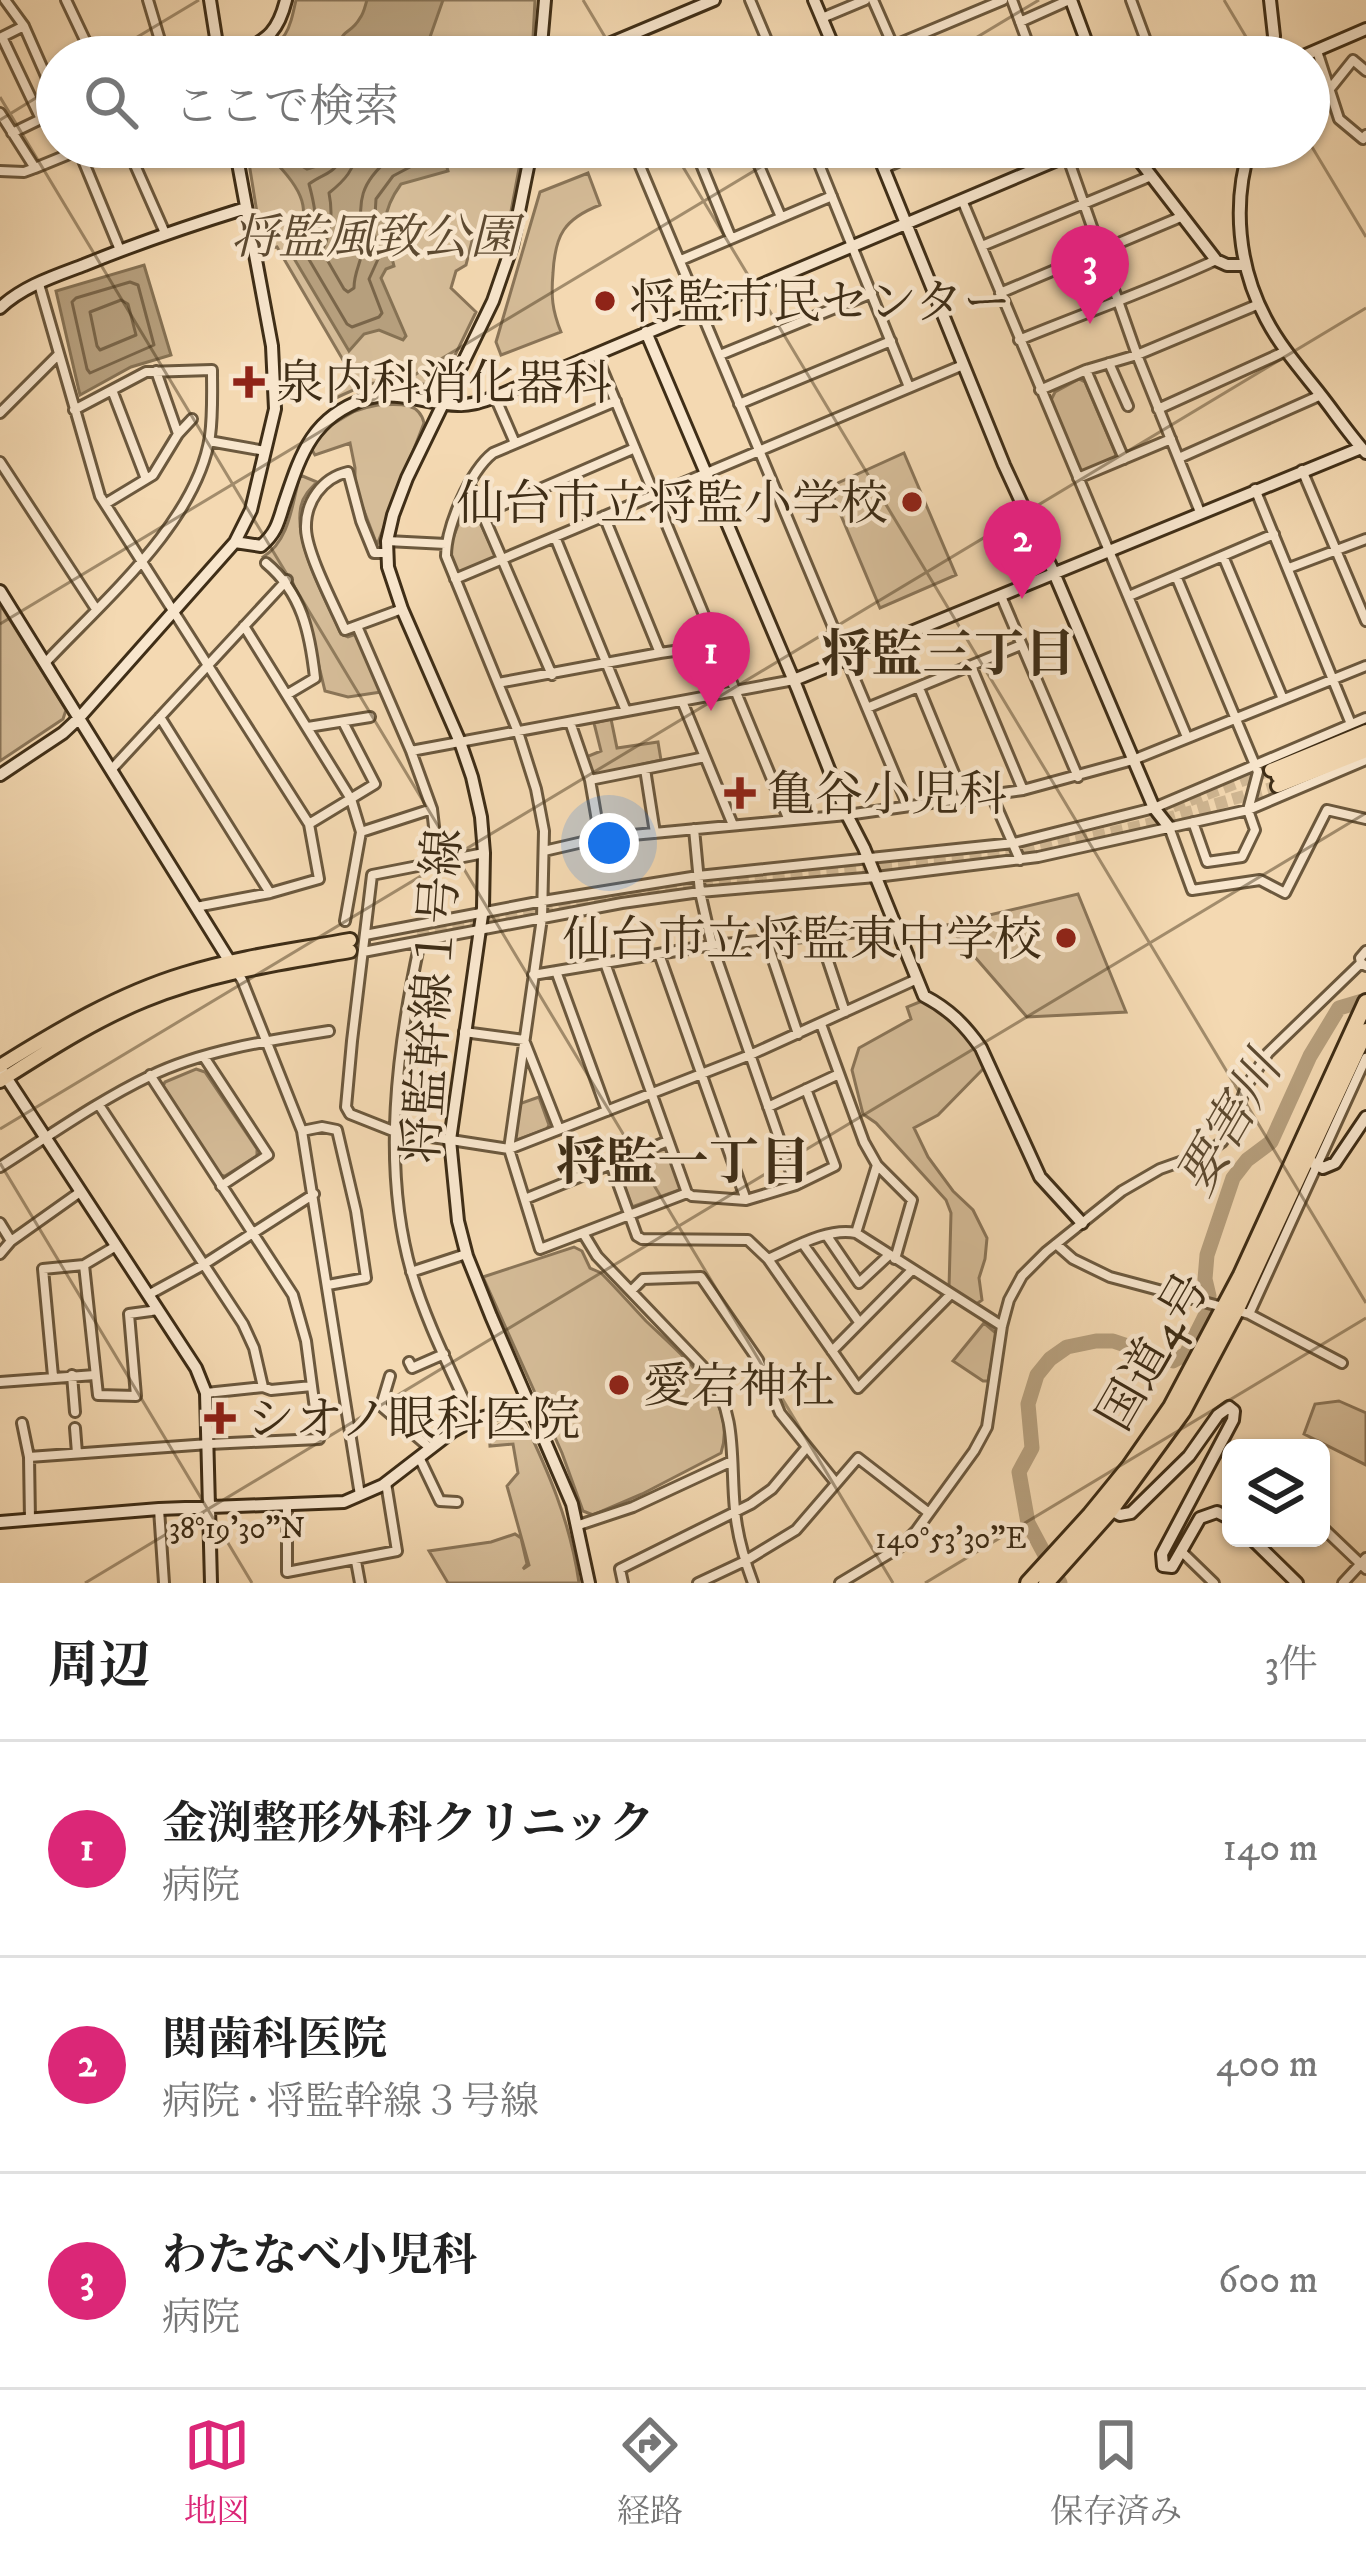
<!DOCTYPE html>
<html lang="ja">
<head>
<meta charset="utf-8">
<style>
	body { margin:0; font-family:"IM FELL DW Pica","Noto Serif JP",serif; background:#f6f6f6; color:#222 }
	.controls { position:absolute; right:36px; bottom:36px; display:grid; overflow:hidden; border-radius:18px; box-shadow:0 3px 9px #0004 }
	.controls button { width:108px; height:108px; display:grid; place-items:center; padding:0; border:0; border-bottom:3px solid #e0e0e0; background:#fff; color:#222; font:60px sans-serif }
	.you { position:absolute; left:609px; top:843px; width:42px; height:42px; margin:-30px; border:9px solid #fff; border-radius:50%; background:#1a73e8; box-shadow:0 0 0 18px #1a73e833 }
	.badge { display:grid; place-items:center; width:78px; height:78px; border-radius:50%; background:#db2777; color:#fff; font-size:39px; font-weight:700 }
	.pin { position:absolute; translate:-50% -99px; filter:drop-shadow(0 3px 6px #0008) }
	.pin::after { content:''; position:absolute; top:63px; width:42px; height:36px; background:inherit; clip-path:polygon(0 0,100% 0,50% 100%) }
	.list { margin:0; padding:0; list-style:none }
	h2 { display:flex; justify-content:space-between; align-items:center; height:156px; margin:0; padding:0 48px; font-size:51px }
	h2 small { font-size:39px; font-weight:400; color:#767676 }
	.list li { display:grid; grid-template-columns:78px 1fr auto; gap:36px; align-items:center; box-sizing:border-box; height:216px; padding:0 48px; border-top:3px solid #e0e0e0 }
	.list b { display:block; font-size:45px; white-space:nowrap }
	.list p { margin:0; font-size:39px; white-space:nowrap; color:#767676 }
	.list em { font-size:39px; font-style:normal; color:#767676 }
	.icon { flex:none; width:66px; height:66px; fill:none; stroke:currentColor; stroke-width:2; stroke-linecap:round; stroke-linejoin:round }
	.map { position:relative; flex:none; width:1366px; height:1583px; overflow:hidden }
	.search { position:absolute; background:#fff; box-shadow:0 3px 9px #0004; left:36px; right:36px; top:36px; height:132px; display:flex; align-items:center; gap:30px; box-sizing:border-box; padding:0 42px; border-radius:66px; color:#767676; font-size:45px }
	.sheet { height:804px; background:#fff }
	nav { display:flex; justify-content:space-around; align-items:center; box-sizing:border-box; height:168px; border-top:3px solid #e0e0e0; background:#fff; font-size:33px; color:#767676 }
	nav a { display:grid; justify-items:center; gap:6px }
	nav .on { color:#db2777 }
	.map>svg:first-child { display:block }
	.green { fill:#d5bc98; stroke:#8a7558; stroke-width:3 }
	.water { fill:#b69f7d; stroke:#867254; stroke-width:3 }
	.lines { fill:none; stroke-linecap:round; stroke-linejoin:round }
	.shore { stroke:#7a664a; stroke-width:3 }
	.river { stroke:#b69f7d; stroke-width:15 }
	.primary-tunnel { stroke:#d0b793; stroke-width:12; stroke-dasharray:12 6; stroke-linecap:butt }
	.street-casing { stroke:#6c593e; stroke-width:14 }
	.secondary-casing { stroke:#3f2e17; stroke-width:16 }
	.primary-casing { stroke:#3f2e17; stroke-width:18 }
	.highway-casing { stroke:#3f2e17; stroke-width:20 }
	.street { stroke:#f8e6cd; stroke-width:8 }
	.secondary { stroke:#f8e6cd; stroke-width:10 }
	.primary { stroke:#f4d9b2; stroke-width:12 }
	.highway { stroke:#f4d9b2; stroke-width:14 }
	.ticks { fill:none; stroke:#3f2e17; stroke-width:3; stroke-opacity:0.45 }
	.poi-dot { fill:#8f2418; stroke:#f8e6cd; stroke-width:4.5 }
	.labels { text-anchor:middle; stroke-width:9; stroke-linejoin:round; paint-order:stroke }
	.park-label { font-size:48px; font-style:italic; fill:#5d4a31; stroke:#f8e6cd }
	.poi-label { font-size:48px; fill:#3f2e17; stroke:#f8e6cd; text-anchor:start }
	.street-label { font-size:48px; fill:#3f2e17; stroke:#f8e6cd }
	.neighbourhood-label { font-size:51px; font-weight:bold; fill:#3f2e17; stroke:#f8e6cd }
	.water-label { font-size:51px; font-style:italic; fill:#5d4a30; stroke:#f8e6cd }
	.ticks-label { font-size:30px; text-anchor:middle; fill:#3f2e17; stroke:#f8e6cd; stroke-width:9; stroke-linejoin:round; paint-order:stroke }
</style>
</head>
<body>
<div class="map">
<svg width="1366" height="1583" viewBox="0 0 1366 1583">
	<rect width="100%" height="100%" fill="#f4d9b2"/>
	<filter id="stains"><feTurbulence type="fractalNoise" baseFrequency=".00167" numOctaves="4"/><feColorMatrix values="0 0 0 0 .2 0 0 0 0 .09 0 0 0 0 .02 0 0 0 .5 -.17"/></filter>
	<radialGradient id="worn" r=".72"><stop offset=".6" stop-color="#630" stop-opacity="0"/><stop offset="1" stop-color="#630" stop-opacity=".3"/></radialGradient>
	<path class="green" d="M296,0h239l-3,57h-276c31,-16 33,-25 40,-57z
		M265,147h258l-14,75 -37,19 -6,24 -10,6 -5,17 25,24 -32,66 -9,7c-11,0 -21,-3 -32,-4 -26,-3 -49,8 -71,19l4,-14 14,-14 -73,-125 -14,3 -14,-87h11z
		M588,173l12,32c-36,14 -45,30 -47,68 -2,23 -1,37 8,59l-60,23 -5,-13 44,-150z
		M1079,379l6,3 32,75 -1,3 -33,14 -3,-2 -29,-72 4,-8z
		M378,405c19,-1 41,-4 46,18l-47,122 -22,-58v-19l-5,-25 -35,12 -3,-5c11,-27 38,-40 66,-45z
		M904,453l52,122 -76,33 -51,-121z
		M300,475l17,7c-7,7 -14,14 -16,24 -8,37 25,93 40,128l7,3 8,-3 25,58 -33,5 -23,-6 -16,-66 -18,-47 -27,-18 -1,-3c27,-16 29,-54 37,-82z
		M470,501l27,58 -37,16 -5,-2 -7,-22 19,-49z
		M0,604l66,106 -3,9 -63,42z
		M611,719l6,29 41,-6 3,18 -67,15 -8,-18 15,-6 -7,-28z
		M1078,894l48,118 -99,5 -80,-92z
		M922,1001c29,17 49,35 63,66l-47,48 -24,13 14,29 25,34 20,19 14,28 -2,21 -6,19 3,22 -7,5 -26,-17 2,-75 -5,-13 -70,-77 -13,-9 -11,-44 7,-22 52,-29 -4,-12z
		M196,1069l9,3 52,77v7l-32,20 -6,-1 -56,-89 2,-4z
		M539,1097l10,28 -2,4 -33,12 2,-36z
		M664,1149l3,1 13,36 -1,4 -47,17 -14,-39z
		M574,1247l8,4 8,17 11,5c15,15 30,32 45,48 34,33 93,78 75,132l-79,41 -49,21 -10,-4 -21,-58 -79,-176z
		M984,1323l13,11 -9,47h-5l-30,-20z
		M1339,1401l27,12v52l-62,-31 11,-30z
		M521,1414c27,57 49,106 58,169h-131l-19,-32 62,-9 24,-8 6,4 6,26 -4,5 6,-4 -22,-79 11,-13 -5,-29 -23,2 -1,-16z"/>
	<path class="water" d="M367,0h76l-20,57h-79c-9,-30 5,-19 16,-39 4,-5 5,-12 7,-18z
		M332,147h81l11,9 22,8 2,7 -47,13c-23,32 -16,46 -7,82l-8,3 -5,9 25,58 -3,4 -24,-10 -15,4 -15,17 -60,-101c24,-35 17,-56 -12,-86l2,-7 7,-1 21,13 16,-5z
		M144,265l27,90 -40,12 -51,28 -24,-104z"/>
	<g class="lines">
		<path class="shore" d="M341,147c-1,28 -15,24 -32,37 8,30 10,39 -5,67l43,73 5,3 27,-10 3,-4 -13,-34 10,-22 -5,-25 2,-33 17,-23 17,-9 -4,-20
			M357,147c-1,22 -13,34 -28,46 4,20 2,40 -7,58l22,38 4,3 6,-4c0,-17 8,-26 8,-39 -1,-42 -9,-60 28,-91l1,-11
			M130,282l8,3 16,60 -64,28 -3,-4 -15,-67 4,-4z
			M121,300l7,4 8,31 -36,15 -3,-4 -7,-34z"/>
		<path class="river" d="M1060,1583l-32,-60 -9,-51 13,-24 -4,-44 9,-29 13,-16 17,-12 29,-6h17l60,20 13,-7 21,-42 2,-16 -4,-17 2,-24 26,-77 14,-18 24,-18 39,-86 29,-48 27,-8"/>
		<path class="primary-tunnel" d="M1156,813l115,-43
			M418,938l179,-35 122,-20 297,-28 132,-31 130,-38"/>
		<defs>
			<path id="street" d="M5,0l19,26 33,75
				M66,0l27,57
				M148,0l17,57
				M750,0l24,57
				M873,0l25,57
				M1012,0l21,57
				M1131,0l21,57
				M822,18l43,-18
				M1020,22l49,-22
				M2,37l39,82 -29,14
				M0,38l24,-12
				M893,46l110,-46
				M1317,51l22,68 24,20 3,-4
				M1007,57l22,-9
				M1329,90l24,-30 13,11
				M0,113l35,55 44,-18
				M127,147l38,86
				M632,147l276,659
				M694,147l37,91
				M751,147l30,70
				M812,147l97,240
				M1064,147l73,208 63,157
				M78,148l42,102
				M532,154l18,-7
				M884,168l47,-21
				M0,171l24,1 11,-4
				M962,200l225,537
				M982,246l169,-70
				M681,260l151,-64
				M39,284l61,212 209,328 66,-40 -31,-60
				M1000,293l183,-77
				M1019,340c66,-27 132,-50 197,-80
				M596,354l192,464
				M720,355l152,-62
				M1109,363l19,43
				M1086,370l38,89
				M156,371l22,63
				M112,390l34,89
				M1040,390l46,-20 51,-15 122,-51
				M495,397l20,46
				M616,401l-123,52c-23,18 -47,74 -47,103l72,176 18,57 8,42 -2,87 -33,231 31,100 147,-56 5,3 54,4 50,-15 39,-19 -29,-77
				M739,404l152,-63
				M1158,409l128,-58
				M0,413l58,-58
				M209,441l56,10
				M1179,458l142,-63
				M0,462l96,147
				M1302,470l64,151
				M1078,478l93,-39
				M470,485l82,190
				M1255,489l96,235
				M105,504l48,-29 25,-41 14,-15
				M482,514l153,-66
				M604,516l56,137
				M555,537l71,174
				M387,541l59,3
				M388,553h-14l-13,-32 -13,-49c-26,6 -43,30 -42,57 1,25 28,76 39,101l57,-21
				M1223,556l60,143
				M266,563c36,30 44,70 49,115l-27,16
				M1289,568l77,-29
				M1176,576l82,196 -10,38 7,20 -13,27 -35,5 -14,-40
				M455,579l508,-214
				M1001,596l77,181
				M1129,596l145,-62
				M244,626l107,173 10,33
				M357,626l54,125
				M45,663c57,-61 152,-141 165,-227 3,-22 2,-44 2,-66l-66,2 -72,38
				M971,666l52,124
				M498,683l162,-30 56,-8
				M919,688l46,112
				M682,701l51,124
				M867,708l154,-63
				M160,717l110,176
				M570,722l20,58 10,58
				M308,727l62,-10
				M645,769l10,64
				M111,770l176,-190
				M590,780l115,-23
				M992,796l28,64
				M1169,827l23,63 68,-10 25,13 42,-83 39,9
				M694,829l6,63 12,53 83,239
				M544,851l56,-13 247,-23 176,-25 110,-30 233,-94
				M484,853l-112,22 -20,166 -6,66 4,7 43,17 116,18 241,-94 167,-76
				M438,862l-6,-53 -21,-58 383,-71
				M196,907l74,-14 49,-14 -10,-55
				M345,921l16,-89 71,-23
				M819,934l26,78
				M365,935l178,-34 155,-25 316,-33 140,-35 212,-90
				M766,939l32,95
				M420,942c-23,105 -39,226 -8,332 15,50 40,98 61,146
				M1366,951l-6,7 1,5 5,3
				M363,952l259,-49 78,-11 176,-15 162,-20 210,-47 118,-50
				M659,954l87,246
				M605,963l82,230
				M236,971l6,9 60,151 58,364
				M556,971l51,140
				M533,975l179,-30 184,-16
				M821,1024l43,118 13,23 -21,68 146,93
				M464,1032l60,8 35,89
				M204,1057l64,98 -47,31
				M99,1105l144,219 11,24 9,39 -57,6
				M768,1107l71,-33
				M302,1131l20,-4 15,3 19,81 10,67 -38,7
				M611,1164l26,72 5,3 106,1 20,19 90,129 92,-93
				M877,1165l35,35 -17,59
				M0,1167c49,-31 98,-66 150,-91 53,-26 122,-36 179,-45
				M525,1199l143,-58
				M0,1223l11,18
				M583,1233l14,23 112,117c29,44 21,87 26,137 2,25 9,49 18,73
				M827,1236l32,47 30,-28
				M803,1244l56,78
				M1056,1244l17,15 37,18 139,37 117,-256
				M116,1246l-32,19 14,130 38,1 -7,-82 29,-4
				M0,1254l11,-13 69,-49
				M768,1259c25,-11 60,-32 88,-26
				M411,1272l55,-18
				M631,1291l12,-12 58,-2 57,83 22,53 56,70
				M148,1295l55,-30 111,-71
				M1249,1314l93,49
				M832,1351l80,-81
				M409,1362l3,6 32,-14
				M72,1375l3,37
				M53,1376l-10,-107 41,-4
				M390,1376l-9,30 49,42
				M0,1382l95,-7
				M263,1387l8,3 41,-4
				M22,1423l7,34 1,63
				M75,1428l2,25
				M29,1457l180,-13 110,-5 -13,-98 -13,-46 -143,-220
				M419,1457l21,44 17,1
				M287,1504v68l110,-21 -11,-68
				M159,1509l5,74
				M579,1525l54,-18 99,-46
				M1321,1526l45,43
				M1181,1551l33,32
				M356,1561l4,22
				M623,1583l-3,-14 131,-65 21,-15 35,-42
				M698,1583l47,-22 51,-31 62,-72 71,55
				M840,1583l60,-36 16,-16 58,-80 13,-24 15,-101 7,-26 13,-24 24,-24 76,-61 38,-22 48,-17 14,-10 9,-13 15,-42 22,-34 93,-90
				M1343,1583l23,-25"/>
			<path id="secondary" d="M210,0l9,57
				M814,0l24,57
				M1071,0l21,57
				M1270,0l4,36 -3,21
				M235,57c30,-18 42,-21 51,-57
				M540,57l5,-57
				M578,57l136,-57
				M1301,57l65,-28
				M532,147l-20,99 -19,55 -86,177 -14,37 -6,26 1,26 14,42 58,133 12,35 9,40 3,36 -1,55 -33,232 8,81 9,35 24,60 81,188 17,79
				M875,147l129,318 50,108 100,235 15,19
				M1129,147l87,113 11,5h18
				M1250,147c-18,56 -12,120 16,172 14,27 35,51 54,75 15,19 29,40 46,59
				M0,308c23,-22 55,-32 84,-43 54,-22 107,-40 162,-57
				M646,332l151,356 50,127 17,33 60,148c25,13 41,29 57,52l59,129 42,46
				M235,542l26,4c14,-12 17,-22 22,-39 17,-50 27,-89 82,-108 31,-10 62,5 93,6 13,1 25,-4 37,-8l593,-250
				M0,591l232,374
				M794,680l567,-232
				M0,775l63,-42 16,-15 156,-176 16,-32 24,-101 -3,-63 -37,-199
				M2,1071l194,297 10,25 5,190
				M1301,1157l22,11 12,-5 31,-46
				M1108,1508l12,7 11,-2 58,-57 29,-41 11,-8 5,4 -1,9 -71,134 1,12 9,1 28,-49 17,-6 14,7
				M0,1522l159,-13 185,-7 39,-17 70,-54 20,-11 56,-15
				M1251,1538l46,45"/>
			<path id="primary" d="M1271,770l95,-39
				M1278,776l88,-35
				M1278,786l88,-35
				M0,1066c58,-36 118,-72 184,-92 54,-17 111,-24 166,-34
				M0,1081c46,-29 93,-60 145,-81 66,-27 135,-37 205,-49"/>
			<path id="highway" d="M1028,1583l62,-68 40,-49 41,-59 70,-132 125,-273
				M1046,1583l65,-73 72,-99 53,-100 130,-280"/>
		</defs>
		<use href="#street" class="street-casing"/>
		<use href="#secondary" class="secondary-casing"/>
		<use href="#primary" class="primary-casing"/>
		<use href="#highway" class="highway-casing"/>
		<use href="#street" class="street"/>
		<use href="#secondary" class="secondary"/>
		<use href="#primary" class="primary"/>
		<use href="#highway" class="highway"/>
	</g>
	<path class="ticks" d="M583,0l34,57M1224,0l34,57M104,57l95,-57M944,57l95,-57M0,97l893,1486M0,120l57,-35M1309,142l57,95M671,147l695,1156M0,624l794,-477M0,1129l1366,-821M0,1163l252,420M85,1583l1281,-770M925,1583l441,-265"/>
	<g class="poi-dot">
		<circle cx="605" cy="301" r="12"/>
		<path d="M243 364h12v12h12v12h-12v12h-12v-12h-12v-12h12z"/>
		<circle cx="912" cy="502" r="12"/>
		<path d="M734 775h12v12h12v12h-12v12h-12v-12h-12v-12h12z"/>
		<circle cx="1066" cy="938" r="12"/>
		<circle cx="619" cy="1385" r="12"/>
		<path d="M214 1400h12v12h12v12h-12v12h-12v-12h-12v-12h12z"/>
	</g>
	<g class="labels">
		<g class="park-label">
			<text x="374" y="253">将監風致公園</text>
		</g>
		<g class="poi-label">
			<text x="629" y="318">将監市民センター</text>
			<text x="276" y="399">泉内科消化器科</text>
			<text x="888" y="519" text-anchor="end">仙台市立将監小学校</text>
			<text x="767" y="810">亀谷小児科</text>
			<text x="1042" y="955" text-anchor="end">仙台市立将監東中学校</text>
			<text x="643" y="1402">愛宕神社</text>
			<text x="247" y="1435">シオノ眼科医院</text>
		</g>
		<g class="street-label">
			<text transform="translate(431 996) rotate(-86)" y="17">将監幹線１号線</text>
			<text transform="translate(1152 1351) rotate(-60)" y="17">国道4号</text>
		</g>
		<g class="neighbourhood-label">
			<text x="948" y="671">将監三丁目</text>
			<text x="683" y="1179">将監一丁目</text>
		</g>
		<g class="water-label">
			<text transform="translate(1228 1123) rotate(-60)" y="18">要害川</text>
		</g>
	</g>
	<g class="ticks-label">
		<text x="237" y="1538">38°19'30"N</text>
		<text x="951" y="1548">140°53'30"E</text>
	</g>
	<rect width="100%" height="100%" filter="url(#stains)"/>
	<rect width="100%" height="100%" fill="url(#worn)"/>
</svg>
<div class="controls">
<button><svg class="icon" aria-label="layers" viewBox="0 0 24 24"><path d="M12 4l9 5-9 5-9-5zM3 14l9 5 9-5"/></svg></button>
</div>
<div class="you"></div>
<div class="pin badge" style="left:711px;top:711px">1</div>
<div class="pin badge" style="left:1022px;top:599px">2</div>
<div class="pin badge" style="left:1090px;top:324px">3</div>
<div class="search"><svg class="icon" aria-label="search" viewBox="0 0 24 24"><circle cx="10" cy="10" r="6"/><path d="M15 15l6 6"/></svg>ここで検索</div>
</div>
<section class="sheet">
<h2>周辺<small>3件</small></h2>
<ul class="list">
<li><span class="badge">1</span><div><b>金渕整形外科クリニック</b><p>病院</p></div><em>140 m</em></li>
<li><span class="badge">2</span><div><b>関歯科医院</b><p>病院 · 将監幹線３号線</p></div><em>400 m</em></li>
<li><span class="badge">3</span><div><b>わたなべ小児科</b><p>病院</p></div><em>600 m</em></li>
</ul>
</section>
<nav>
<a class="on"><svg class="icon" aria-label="map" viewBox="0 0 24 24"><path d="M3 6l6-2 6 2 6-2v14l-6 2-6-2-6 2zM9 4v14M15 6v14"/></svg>地図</a>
<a><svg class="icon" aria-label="directions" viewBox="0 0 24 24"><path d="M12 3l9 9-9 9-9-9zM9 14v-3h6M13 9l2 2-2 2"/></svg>経路</a>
<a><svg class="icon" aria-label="saved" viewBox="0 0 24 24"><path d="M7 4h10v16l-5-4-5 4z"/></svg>保存済み</a>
</nav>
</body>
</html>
